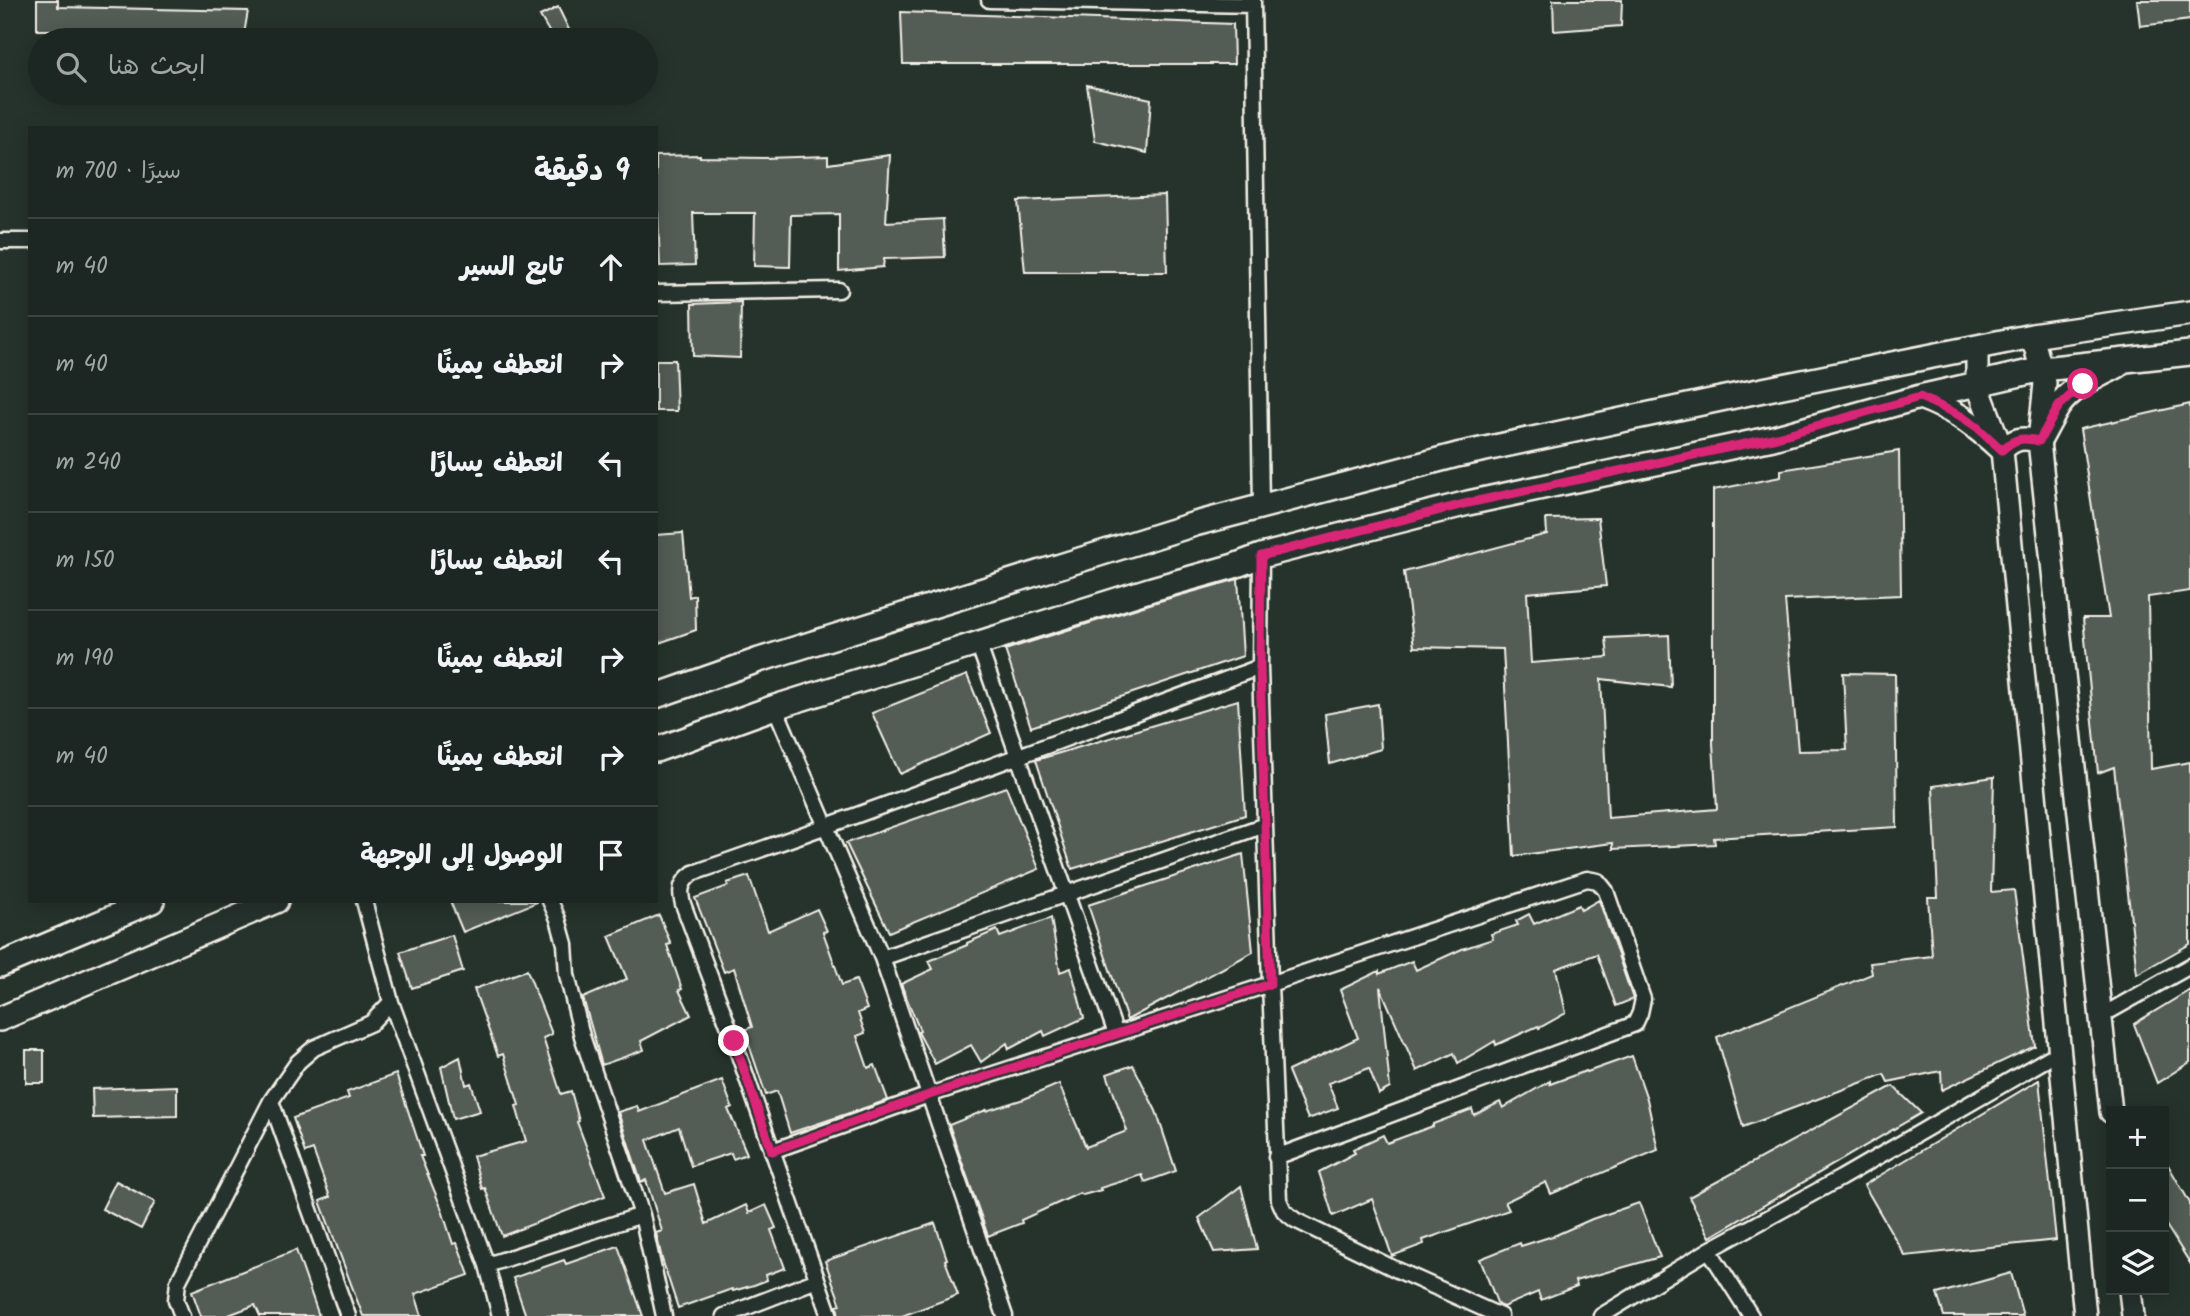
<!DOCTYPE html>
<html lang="ar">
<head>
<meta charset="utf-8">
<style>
	body { margin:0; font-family:Kalam,"Playpen Sans Arabic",sans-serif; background:#252e2a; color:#f1f3f6; direction:rtl }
	.controls { position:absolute; right:21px; bottom:21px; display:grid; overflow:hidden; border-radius:0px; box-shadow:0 4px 18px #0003 }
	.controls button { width:63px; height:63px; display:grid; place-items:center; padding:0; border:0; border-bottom:2px solid #3a4340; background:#1c2622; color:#f1f3f6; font:35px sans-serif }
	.stop { position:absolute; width:21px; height:21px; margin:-16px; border:5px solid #db2777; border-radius:50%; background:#fff }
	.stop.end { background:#db2777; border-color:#fff; box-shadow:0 2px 7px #0008 }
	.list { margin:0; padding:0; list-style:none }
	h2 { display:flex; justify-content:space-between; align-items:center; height:91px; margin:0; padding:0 28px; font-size:30px }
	h2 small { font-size:23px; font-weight:400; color:#a0a5a5 }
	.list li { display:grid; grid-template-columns:46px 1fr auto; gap:21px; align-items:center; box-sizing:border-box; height:98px; padding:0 28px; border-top:2px solid #3a4340 }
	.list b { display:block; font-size:26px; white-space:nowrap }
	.list em { font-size:23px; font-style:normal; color:#a0a5a5 }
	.icon { flex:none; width:38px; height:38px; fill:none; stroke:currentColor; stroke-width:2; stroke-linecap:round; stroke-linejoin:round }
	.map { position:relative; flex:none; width:2190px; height:1316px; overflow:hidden; direction:ltr }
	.search { position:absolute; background:#1c2622; box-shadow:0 4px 18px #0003; left:28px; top:28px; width:630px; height:77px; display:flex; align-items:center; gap:18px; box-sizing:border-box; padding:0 24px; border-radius:38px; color:#a0a5a5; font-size:26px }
	.panel { position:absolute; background:#1c2622; box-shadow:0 4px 18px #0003; left:28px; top:126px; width:630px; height:777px; border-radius:0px; direction:rtl }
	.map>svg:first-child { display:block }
	.building { fill:#525c55; stroke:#f4f1e8; stroke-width:2 }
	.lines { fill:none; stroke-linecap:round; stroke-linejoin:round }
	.minor-casing { stroke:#f4f1e8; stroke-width:19 }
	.secondary-casing { stroke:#f4f1e8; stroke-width:26 }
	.primary-casing { stroke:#f4f1e8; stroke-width:28 }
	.minor { stroke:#26332d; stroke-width:14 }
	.secondary { stroke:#26332d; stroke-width:21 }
	.primary { stroke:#26332d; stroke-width:23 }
	.route { stroke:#db2777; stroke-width:9 }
</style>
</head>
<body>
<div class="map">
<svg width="2190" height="1316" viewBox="0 0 2190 1316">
	<rect width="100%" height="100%" fill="#26332d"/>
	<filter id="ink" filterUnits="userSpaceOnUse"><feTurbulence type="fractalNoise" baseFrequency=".0143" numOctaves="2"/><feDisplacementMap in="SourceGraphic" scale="14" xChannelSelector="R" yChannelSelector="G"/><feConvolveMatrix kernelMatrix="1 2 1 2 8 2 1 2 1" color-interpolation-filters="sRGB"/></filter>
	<g filter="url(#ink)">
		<path class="building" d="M37,0h21v7l190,4 -5,29h-167l1,-10h-40z
			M1553,0h69l-1,26 -67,5z
			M2137,0h53v20l-50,6z
			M558,7l16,33h-20l-14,-24z
			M901,12l332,12 1,40h-331z
			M1087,85l64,14 -4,54 -52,-12z
			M700,155v2l64,1 64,-2v8l62,-9 -4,67 57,-3 2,38 -61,2 -1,8 -44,4v-57l-48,1 -1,52 -36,-1 1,-53h-62l2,52 -35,1 -2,-53h-2v-57z
			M1165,195l2,77h-142l-7,-71z
			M741,302l-1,56 -47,-2 -1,-52z
			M656,360h19l2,51h-21z
			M2190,404v187l-42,6 3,172 39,-7v182l-53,30 -23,-207 -16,6 -15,-155h26l-29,-189z
			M1899,451l2,144 -116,5 13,151 49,-1 -4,-77 52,1 2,153 -183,11 1,6 -102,5v-6l-99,13 -11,-207 -89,-2 -10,-75 143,-38 -1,-15 52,-1 8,68 -79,7 4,70 77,-6 -2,-19 63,-3 2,52 -70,-8 7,139 109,-9 -4,-66v-253l68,-13v-7z
			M683,533l6,64 6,-2 1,35 -40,14v-109z
			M1238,579l5,77 -212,71 -26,-77 151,-48z
			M967,675l24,58 -91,41 -28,-61z
			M1238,700l7,115 -173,54 -36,-109z
			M1378,704l3,45 -51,15 -5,-50z
			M1994,777l-3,115 23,-2 21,156 -93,44 -1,-19 -53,11 -4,-8 -141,53 -26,-90 155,-63 -2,-11 62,-7 -4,-59h10l-5,-111z
			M1006,787l33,82 -150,63 -43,-89z
			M1243,854l10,98 -126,68 -39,-115z
			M749,876l19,55 49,-22 10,22 -4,1 19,53 14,-5 11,29 -9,4 7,20 -8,3 11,32 7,-3 13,35 -98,33 -13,-42 -11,4 -22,-65 8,-3 -18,-59 -10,4 -29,-74 33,-12 -1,-3z
			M1599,900l34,99 -17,7 -19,-52 -41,15 10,44 -27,15 -1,-2 -42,19 -1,-4 -37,22 -4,-10 -37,18 -37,-84 10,101 -11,6 -10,-26 -23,9 -18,6 10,25 -30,11 -20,-48 70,-33 -18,-48 39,-19v3l33,-13 4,9 46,-21 31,-10 -2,-5 27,-9 -2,-4 13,-7 5,10 45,-19 2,5z
			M450,901h87v1l-74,30z
			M659,915l12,29 -4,1 15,44 -3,1 12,25 -50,26 3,9 -42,15 -19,-67 44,-19 -18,-43z
			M1051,918l9,54 11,-4 13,50 -39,18 -2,-5 -34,18 -2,-6 -26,19 -10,-17 -36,19 -17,-32 2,-1 -19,-47 32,-15 -4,-8 38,-16v-2l30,-13 3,7z
			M452,935l11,36 -51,17 -12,-36z
			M527,970l25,64 -9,4 18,56 10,-3 8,30 -2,1 28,74 -103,40 -17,-48 -3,1 -9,-33 53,-15 -10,-35 3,-1 -16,-51 -5,2 -24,-67z
			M2190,990v72l-33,21 -23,-59z
			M26,1050h18v33h-18z
			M1632,1056l15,43 11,51 -107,44 -5,-12 -41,20 4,8 -86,30 1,4 -32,12 -20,-57 -39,17 -14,-44 36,-19 -2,-4 30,-14 4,8 46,-17v-2l39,-15 2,6 26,-13 3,6 47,-27v3l36,-13 1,1z
			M460,1057l6,28 5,-2 9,28 -27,8 -12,-52z
			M1133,1065l23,46 20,60 -31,11 -3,-7 -42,13 1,2 -18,5 -3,-2 -59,27 1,3 -34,13 -39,-111 37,-15v1l38,-12 35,-15 27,63 41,-16 -20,-57z
			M396,1074l27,82h-3l21,51 12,37 4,-1 12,32 -54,19 7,22h-59l-43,-115 10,-4 -17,-47 -8,3 -12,-35 56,-20 -2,-6z
			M722,1080l10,27 -4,2 19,45 -14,5 -2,-6 -40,13 -12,-39 -32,13 18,53 29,-9 12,40 40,-19 3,8 17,-8 10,23 -5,2 14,38 -19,7 1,5 -13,5 -21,6 -1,-2 -54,19 -16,-49 -6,-26 6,-2 -16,-51 -5,2 -23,-70 19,-6 2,6z
			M2039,1080l17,160 -151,16 -41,-71z
			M177,1086v30l-84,2 -1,-29z
			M1893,1086l28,27 -211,124 -21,-40z
			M2164,1158l26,45v60l-26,-41z
			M116,1181l39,21 -14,27 -39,-20z
			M1241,1186l16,63 -43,3 -15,-34z
			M1639,1203l21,54 -85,24 2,5 -36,14 -3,-8 -35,15 -5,-2 -18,-46 40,-16 1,3 35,-11 36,-16z
			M935,1223l12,36 -2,1 13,35 -56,21h-63l-2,-10 4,-1 -16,-44z
			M618,1246l25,70h-117l-13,-38 51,-18 2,4z
			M296,1250l23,66h-59l-5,-11 -29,11h-25l-9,-25z
			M2011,1273l12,43h-79l-7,-22z"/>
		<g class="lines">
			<defs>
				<path id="minor" d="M989,0l264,5
					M1253,0l8,506
					M0,241h30
					M656,293l183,-3
					M978,643l138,391
					M775,707l107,251 47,137 341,-111 -10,-317 1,-111
					M364,901l27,101 96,263 13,51
					M550,901l8,18 7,25 2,31 15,61 60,179 22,101
					M882,958l383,-133
					M2101,1016l89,-50
					M271,1101l77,215
					M772,1151l157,-56 76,221
					M1276,1157l359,-133 5,-11 3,-14 -37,-108 -8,-10 -11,-2 -317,105 9,216 5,11 11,9 100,49 105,47
					M1709,1250l42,66
					M487,1265l155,-50
					M182,1316l-6,-16 2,-18 93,-181 27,-39 16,-14 57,-25 20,-21
					M724,1316l93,-36
					M830,1316l-96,-275 -51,-137c-4,-14 -2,-22 10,-31 190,-65 378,-137 567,-206
					M1601,1316l108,-66 132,-72 218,-126"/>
				<path id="secondary" d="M2032,336l13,47 -6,58 72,671
					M1977,347v37l25,66 83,866
					M2002,450c13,-12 20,-13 37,-9
					M2130,1290l3,26"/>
				<path id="primary" d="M1920,397c35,13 55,28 82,53
					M2039,441c6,-11 12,-23 19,-34 13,-20 38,-30 59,-41
					M656,696l103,-36 436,-136 262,-69 306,-65 269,-54 158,-23
					M656,750l119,-43 377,-118 82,-23 27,-10 207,-53 305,-65 147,-41 123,-28 147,-16
					M0,965l152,-64
					M0,1019l276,-118"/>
			</defs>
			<use href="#minor" class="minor-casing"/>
			<use href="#secondary" class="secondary-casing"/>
			<use href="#primary" class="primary-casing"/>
			<use href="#minor" class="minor"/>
			<use href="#secondary" class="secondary"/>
			<use href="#primary" class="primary"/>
		</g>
	</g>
	<g class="lines" filter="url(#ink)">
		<path class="route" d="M734,1041l38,110 157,-56 341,-111 -10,-317 1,-111 207,-53 305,-65 147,-41 39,18 18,12 25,23c13,-12 20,-13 37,-9l20,-35 24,-22"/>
	</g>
</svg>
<div class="controls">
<button>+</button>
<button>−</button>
<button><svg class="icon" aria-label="layers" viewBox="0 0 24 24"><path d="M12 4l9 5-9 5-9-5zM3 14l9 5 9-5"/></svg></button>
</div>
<div class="stop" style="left:2083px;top:384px"></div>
<div class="stop end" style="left:734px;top:1041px"></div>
<div class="search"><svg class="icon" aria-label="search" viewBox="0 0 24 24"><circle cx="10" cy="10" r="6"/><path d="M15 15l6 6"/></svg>ابحث هنا</div>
<section class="panel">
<h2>9 دقيقة<small>سيرًا · 700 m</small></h2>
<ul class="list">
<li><svg class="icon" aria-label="ahead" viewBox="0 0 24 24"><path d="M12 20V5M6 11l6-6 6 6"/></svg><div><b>تابع السير</b></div><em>40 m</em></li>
<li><svg class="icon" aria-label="right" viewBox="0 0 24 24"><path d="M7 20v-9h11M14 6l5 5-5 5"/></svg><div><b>انعطف يمينًا</b></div><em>40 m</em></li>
<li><svg class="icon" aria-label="left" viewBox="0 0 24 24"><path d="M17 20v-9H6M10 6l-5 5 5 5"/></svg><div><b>انعطف يسارًا</b></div><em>240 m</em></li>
<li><svg class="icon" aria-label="left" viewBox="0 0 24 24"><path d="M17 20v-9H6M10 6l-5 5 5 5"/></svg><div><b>انعطف يسارًا</b></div><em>150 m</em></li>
<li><svg class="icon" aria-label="right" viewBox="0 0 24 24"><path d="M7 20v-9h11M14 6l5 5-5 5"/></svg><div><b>انعطف يمينًا</b></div><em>190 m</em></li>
<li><svg class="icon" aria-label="right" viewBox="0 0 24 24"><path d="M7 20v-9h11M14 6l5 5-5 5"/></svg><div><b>انعطف يمينًا</b></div><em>40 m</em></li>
<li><svg class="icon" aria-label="arrive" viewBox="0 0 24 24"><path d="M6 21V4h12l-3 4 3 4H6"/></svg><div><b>الوصول إلى الوجهة</b></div></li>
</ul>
</section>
</div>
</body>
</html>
